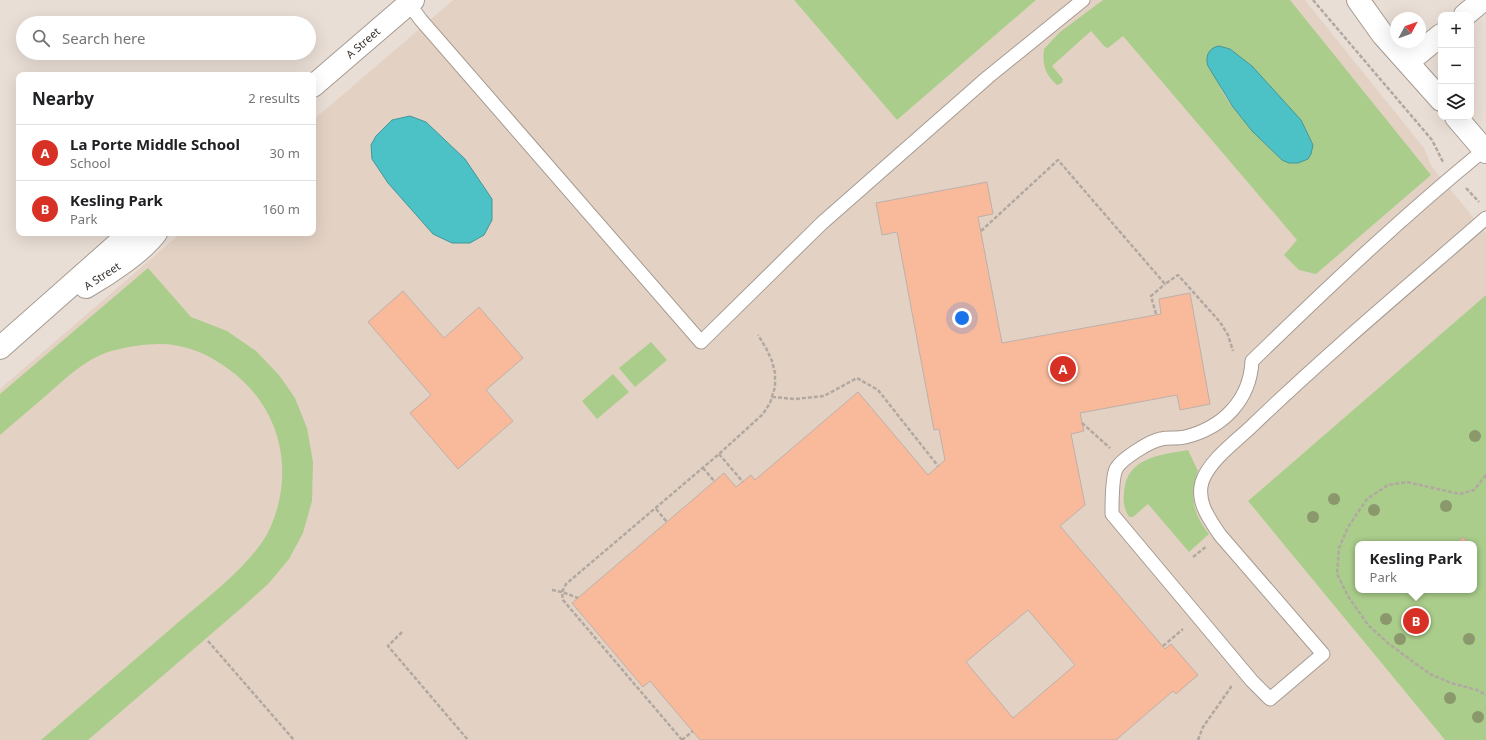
<!DOCTYPE html>
<html lang="en">
<head>
<meta charset="utf-8">
<style>
	body { margin:0; font-family:"Noto Sans",sans-serif; background:#f2f2f2; color:#202124 }
	.controls { position:absolute; right:12px; top:12px; display:grid; overflow:hidden; border-radius:8px; box-shadow:0 4px 16px #0002 }
	.controls button { width:36px; height:36px; display:grid; place-items:center; padding:0; border:0; border-bottom:1px solid #e0e0e0; background:#fff; color:#202124; font:20px sans-serif }
	.compass { position:absolute; left:1390px; top:12px; width:36px; height:36px; border-radius:50%; background:#fff; box-shadow:0 4px 16px #0002; rotate:49deg }
	.you { position:absolute; left:962px; top:318px; width:14px; height:14px; margin:-10px; border:3px solid #fff; border-radius:50%; background:#1a73e8; box-shadow:0 0 0 6px #1a73e833 }
	.badge { display:grid; place-items:center; width:26px; height:26px; border-radius:50%; background:#d93025; color:#fff; font-size:13px; font-weight:700 }
	.pin { position:absolute; translate:-50% -50%; border:2px solid #fff; box-shadow:0 1px 4px #0006 }
	.popup { position:absolute; left:1355px; top:541px; width:122px; height:52px; box-sizing:border-box; display:grid; place-content:center; border-radius:8px; background:#fff; filter:drop-shadow(0 1px 3px #0005); font-size:13px; white-space:nowrap; color:#757577 }
	.popup b { font-size:15px; color:#202124 }
	.popup::after { content:''; position:absolute; left:50%; top:100%; margin-left:-8px; border:8px solid transparent; border-top-color:#fff }
	.list { margin:0; padding:0; list-style:none }
	h2 { display:flex; justify-content:space-between; align-items:center; height:52px; margin:0; padding:0 16px; font-size:17px }
	h2 small { font-size:13px; font-weight:400; color:#757577 }
	.list li { display:grid; grid-template-columns:26px 1fr auto; gap:12px; align-items:center; box-sizing:border-box; height:56px; padding:0 16px; border-top:1px solid #e0e0e0 }
	.list b { display:block; font-size:15px; white-space:nowrap }
	.list p { margin:0; font-size:13px; white-space:nowrap; color:#757577 }
	.list em { font-size:13px; font-style:normal; color:#757577 }
	.icon { flex:none; width:22px; height:22px; fill:none; stroke:currentColor; stroke-width:2; stroke-linecap:round; stroke-linejoin:round }
	.map { position:relative; flex:none; width:1486px; height:740px; overflow:hidden }
	.search { position:absolute; background:#fff; box-shadow:0 4px 16px #0002; left:16px; top:16px; width:300px; height:44px; display:flex; align-items:center; gap:10px; box-sizing:border-box; padding:0 14px; border-radius:22px; color:#757577; font-size:15px }
	.panel { position:absolute; background:#fff; box-shadow:0 4px 16px #0002; left:16px; top:72px; width:300px; height:164px; border-radius:8px }
	.map>svg:first-child { display:block }
	.built { fill:#e3d2c4 }
	.green { fill:#aacd8b; fill-rule:evenodd }
	.water { fill:#4cc2c6; stroke:#459698 }
	.building { fill:#f9ba9c; stroke:#bdb0a9; fill-rule:evenodd }
	.lines { fill:none; stroke-linecap:round; stroke-linejoin:round }
	.service-casing { stroke:#a69b92; stroke-width:15 }
	.minor-casing { stroke:#a69b92; stroke-width:24 }
	.tertiary-casing { stroke:#a69b92; stroke-width:24 }
	.path { stroke:#b1a8a1; stroke-width:2.5; stroke-dasharray:4 2; stroke-linecap:butt }
	.service { stroke:#fff; stroke-width:13 }
	.minor { stroke:#fff; stroke-width:22 }
	.tertiary { stroke:#fff; stroke-width:22 }
	.tree { fill:#8a986c }
	.labels { text-anchor:middle; stroke-width:3.5; stroke-linejoin:round; paint-order:stroke }
	.street-label { font-size:11px; fill:#36312e; stroke:#fff }
</style>
</head>
<body>
<div class="map">
<svg width="1486" height="740" viewBox="0 0 1486 740">
	<rect width="100%" height="100%" fill="#e9ded5"/>
	<path class="built" d="M453,0h341l103,120 139,-120h269l119,148 8,19 54,66v62l-238,206 197,239h-1445v-351l181,-156h132v-113z"/>
	<path class="green" d="M794,0h242l-139,120z
		M1103,0h187l141,175 -115,99 -17,-4 -15,-15 13,-15 -174,-204 -15,12 -3,-1 -14,-16 -39,35 11,13 -1,4 -5,2c-12,-11 -15,-20 -13,-36l16,-17zM1219,46l11,3 22,17 49,54 12,25 -24,18c-16,-8 -67,-62 -70,-80 -2,-11 0,-25 0,-37z
		M148,268l43,49 36,14 29,20 23,24 16,23 12,30 6,34 -1,39 -9,32 -14,26 -20,24 -23,21 -158,136h-47c44,-38 89,-76 133,-114 30,-26 82,-64 97,-100 26,-61 6,-127 -50,-162 -17,-12 -39,-20 -61,-20 -17,0 -35,3 -52,8 -23,8 -41,25 -59,41 -16,14 -33,28 -49,42v-41z
		M1486,295v445h-41l-197,-239zM1358,544h116v46h-116z
		M651,342l16,18 -32,27 -16,-19z
		M613,374l16,18 -32,27 -15,-18z
		M1188,450l10,21c-9,23 -5,44 11,63l-20,18 -41,-48 -15,13h-4c-5,-8 -6,-16 -5,-24 2,-36 36,-38 64,-43z"/>
	<path class="water" d="M1219,46l11,3 22,17 49,54 12,25 -2,9 -3,5 -10,4h-9l-7,-3 -30,-29 -19,-24 -25,-41c-3,-9 0,-18 11,-20z
		M410,116l16,6 39,37 27,40v21l-8,15 -14,8h-18l-19,-9 -45,-51 -16,-24 -1,-14 5,-9 16,-16z"/>
	<path class="building" d="M987,182l6,32 -15,3 24,126 159,-29 -2,-15 31,-6 20,111 -30,6 -3,-15 -97,18 4,18 -13,3 14,71 -25,21 105,123 6,-5 27,31 -22,19 -3,-3 -57,49h-416l-50,-59 -7,6 -71,-84 152,-130 12,14 15,-12 4,5 103,-88 70,83 17,-15 -6,-31 -5,1 -37,-198 -15,3 -6,-32zM1028,610l47,55 -62,53 -47,-56z
		M403,291l41,47 35,-31 44,51 -37,32 27,31 -55,48 -48,-56 21,-18 -63,-73z
		M1463,537l6,7h-13z"/>
	<g class="lines">
		<defs>
			<path id="service" d="M409,4l12,16 280,322 121,-119 166,-146 95,-77
				M1484,150c-81,66 -157,138 -232,211 -2,40 -30,67 -67,76 -8,2 -17,0 -24,2 -11,2 -40,20 -45,30 -4,9 -4,35 -4,45l140,167 18,18 53,-45 -103,-119c-10,-15 -24,-33 -18,-53 7,-22 36,-42 52,-58 75,-72 154,-138 232,-206"/>
			<path id="minor" d="M1465,15l18,-15
				M1408,62l33,-27"/>
			<path id="tertiary" d="M1358,0l25,35 58,65
				M313,86l100,-86
				M1456,117l30,35
				M86,287c21,-12 56,-35 70,-54
				M0,348l130,-115"/>
		</defs>
		<use href="#service" class="service-casing"/>
		<use href="#minor" class="minor-casing"/>
		<use href="#tertiary" class="tertiary-casing"/>
		<path class="path" d="M1313,0l119,140 11,22
			M1466,188l13,14
			M981,231l77,-71 107,124 13,-9 42,47 8,13 5,16
			M1156,314l-5,-18 14,-12
			M772,397l23,2 29,-3 33,-18 21,12 60,76
			M1082,423l28,25
			M719,454l24,28
			M703,468l12,14
			M1486,475l-12,15 -14,4 -53,-12 -19,3 -21,14 -19,28 -9,21 -2,26 11,22 20,29 21,19 41,30 21,9 26,7 9,5
			M656,509l11,13
			M1193,557l14,-11
			M552,590l10,2 16,6
			M402,632l-14,14 80,94
			M208,641l86,99
			M1163,646l20,-17
			M682,740l-119,-140 -1,-8 4,-8 153,-130 44,-40 7,-11 5,-16v-14l-3,-12 -6,-13 -8,-13
			M682,740l11,-9
			M1198,740l5,-13 28,-40 -2,-2"/>
		<use href="#service" class="service"/>
		<use href="#minor" class="minor"/>
		<use href="#tertiary" class="tertiary"/>
	</g>
	<g class="tree">
		<circle cx="1475" cy="436" r="6"/>
		<circle cx="1334" cy="499" r="6"/>
		<circle cx="1446" cy="506" r="6"/>
		<circle cx="1374" cy="510" r="6"/>
		<circle cx="1313" cy="517" r="6"/>
		<circle cx="1386" cy="619" r="6"/>
		<circle cx="1400" cy="639" r="6"/>
		<circle cx="1469" cy="639" r="6"/>
		<circle cx="1450" cy="698" r="6"/>
		<circle cx="1478" cy="717" r="6"/>
	</g>
	<g class="labels">
		<g class="street-label">
			<text transform="translate(363 43) rotate(-41)" y="4">A Street</text>
			<text transform="translate(102 276) rotate(-33)" y="4">A Street</text>
		</g>
	</g>
</svg>
<div class="controls">
<button>+</button>
<button>−</button>
<button><svg class="icon" aria-label="layers" viewBox="0 0 24 24"><path d="M12 4l9 5-9 5-9-5zM3 14l9 5 9-5"/></svg></button>
</div>
<svg class="compass" viewBox="-18 -18 36 36"><path d="M0-13l5 13h-10z" fill="#e53935"/><path d="M0 13l5-13h-10z" fill="#757577"/></svg>
<div class="you"></div>
<div class="pin badge" style="left:1063px;top:369px">A</div>
<div class="pin badge" style="left:1416px;top:621px">B</div>
<div class="popup"><b>Kesling Park</b>Park</div>
<div class="search"><svg class="icon" aria-label="search" viewBox="0 0 24 24"><circle cx="10" cy="10" r="6"/><path d="M15 15l6 6"/></svg>Search here</div>
<section class="panel">
<h2>Nearby<small>2 results</small></h2>
<ul class="list">
<li><span class="badge">A</span><div><b>La Porte Middle School</b><p>School</p></div><em>30 m</em></li>
<li><span class="badge">B</span><div><b>Kesling Park</b><p>Park</p></div><em>160 m</em></li>
</ul>
</section>
</div>
</body>
</html>
